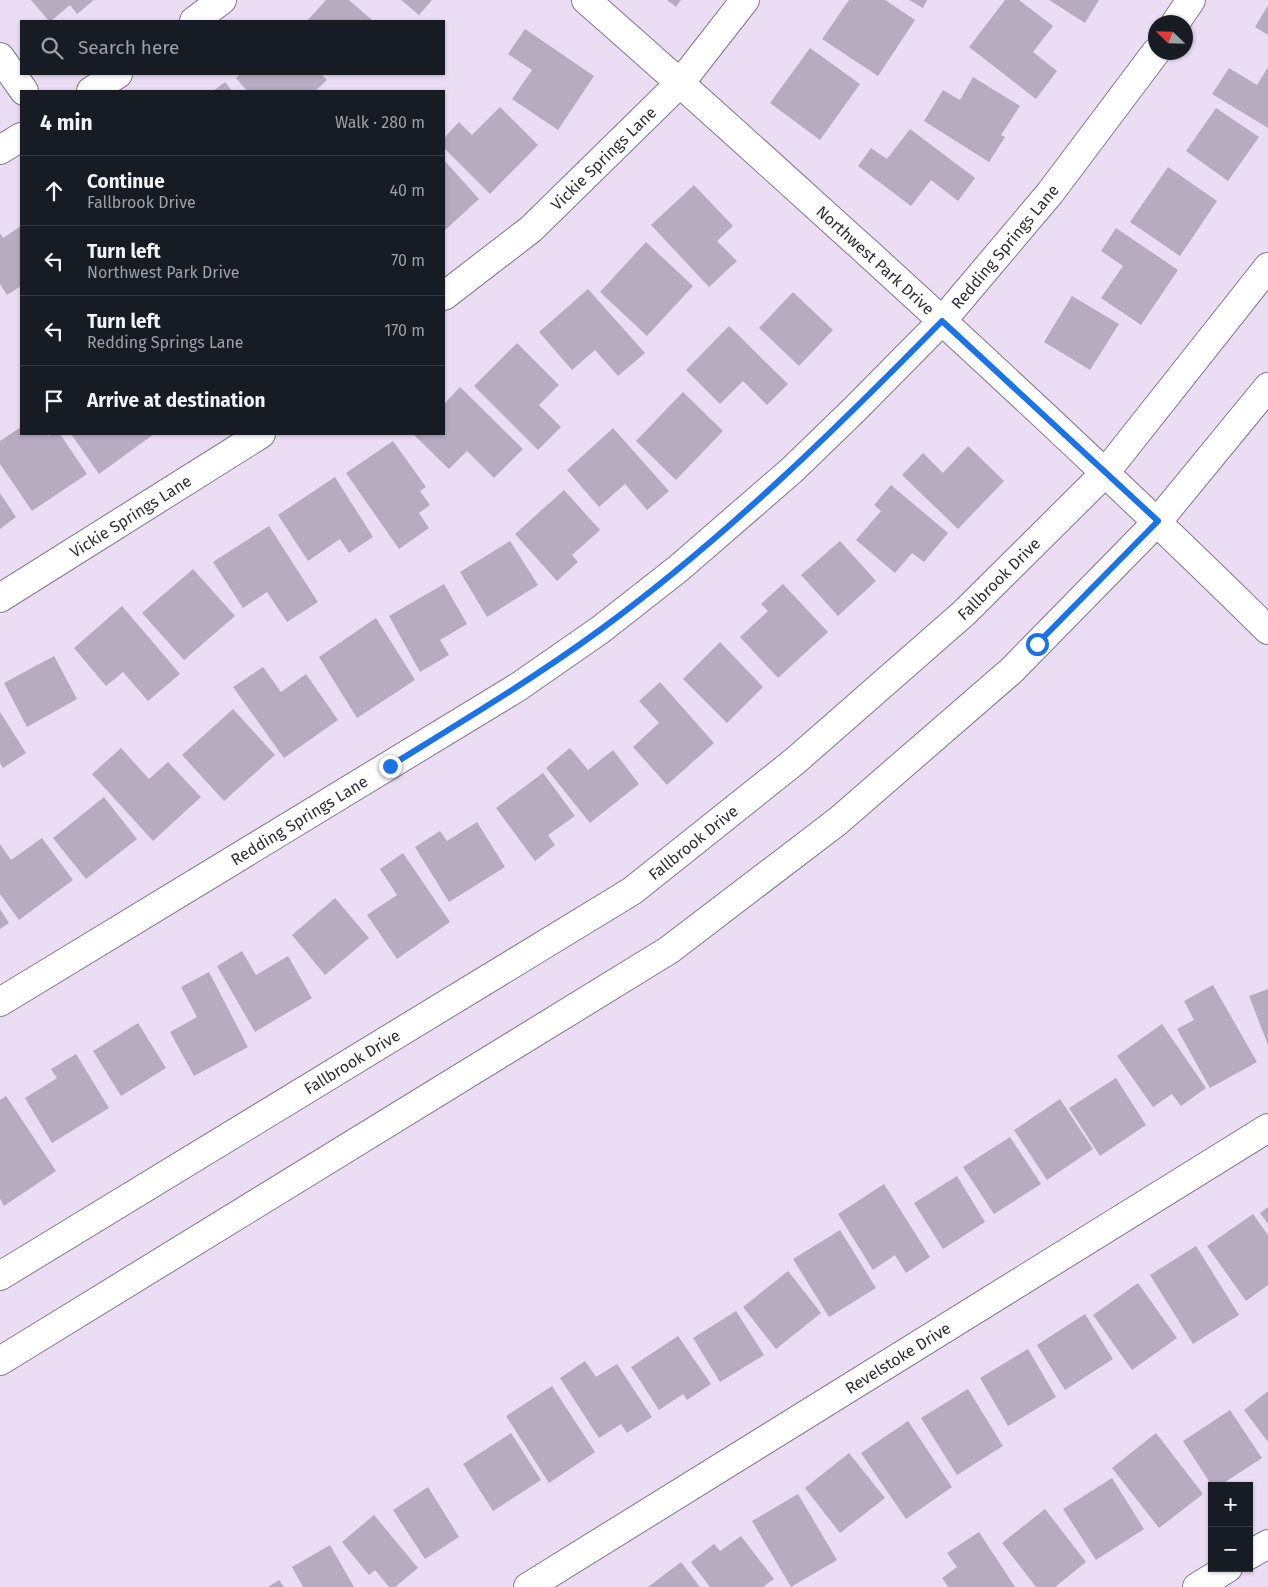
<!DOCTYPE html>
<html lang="en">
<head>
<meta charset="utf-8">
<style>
	body { margin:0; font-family:"Fira Sans",sans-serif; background:#242831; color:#f1f3f6 }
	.controls { position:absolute; right:15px; bottom:15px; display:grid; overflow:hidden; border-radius:0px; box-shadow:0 1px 4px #0004 }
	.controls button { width:45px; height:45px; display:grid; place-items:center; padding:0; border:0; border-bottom:1px solid #363941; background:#171b24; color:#f1f3f6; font:25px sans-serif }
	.compass { position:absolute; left:1148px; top:15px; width:45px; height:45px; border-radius:50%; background:#171b24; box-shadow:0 1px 4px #0004; rotate:293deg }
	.stop { position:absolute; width:15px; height:15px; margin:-11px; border:4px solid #1a73e8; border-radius:50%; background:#fff }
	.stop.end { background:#1a73e8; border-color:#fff; box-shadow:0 1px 5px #0008 }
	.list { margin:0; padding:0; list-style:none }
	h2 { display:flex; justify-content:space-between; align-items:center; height:65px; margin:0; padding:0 20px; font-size:21px }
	h2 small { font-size:16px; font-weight:400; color:#9ea1a6 }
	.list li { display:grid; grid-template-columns:32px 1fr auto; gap:15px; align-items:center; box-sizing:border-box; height:70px; padding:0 20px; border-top:1px solid #363941 }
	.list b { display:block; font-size:19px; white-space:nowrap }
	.list p { margin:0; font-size:16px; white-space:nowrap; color:#9ea1a6 }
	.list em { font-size:16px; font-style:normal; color:#9ea1a6 }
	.icon { flex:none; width:28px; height:28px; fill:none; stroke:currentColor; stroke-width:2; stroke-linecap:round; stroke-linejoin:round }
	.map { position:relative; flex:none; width:1268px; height:1587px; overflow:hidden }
	.search { position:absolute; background:#171b24; box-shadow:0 1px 4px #0004; left:20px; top:20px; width:425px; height:55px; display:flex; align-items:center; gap:12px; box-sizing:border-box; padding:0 18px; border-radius:0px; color:#9ea1a6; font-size:19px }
	.panel { position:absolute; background:#171b24; box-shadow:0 1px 4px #0004; left:20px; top:90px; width:425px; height:345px; border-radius:0px }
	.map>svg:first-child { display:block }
	.building { fill:#b7abc0 }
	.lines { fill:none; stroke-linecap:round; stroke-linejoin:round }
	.minor-casing { stroke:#82778a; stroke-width:30 }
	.major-casing { stroke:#82778a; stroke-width:30 }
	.minor { stroke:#fff; stroke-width:28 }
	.major { stroke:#fff; stroke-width:28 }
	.route { stroke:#1a73e8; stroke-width:6 }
	.labels { text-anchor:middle; stroke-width:4; stroke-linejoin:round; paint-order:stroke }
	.street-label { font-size:16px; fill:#312d35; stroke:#fff }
</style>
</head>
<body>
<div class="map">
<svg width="1268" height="1587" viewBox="0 0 1268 1587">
	<rect width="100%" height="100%" fill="#ebdef4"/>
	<path class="building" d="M31,0h63l-17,14 -7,-9 -19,16h-2z
		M326,0h23l24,21h-66z
		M401,0h31l-13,15z
		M667,0h14l-5,7z
		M849,0h36l30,20 -37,56 -56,-37z
		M909,0h18l-4,8z
		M1005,0h14l34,26 -20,26 24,19 -21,28 -67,-52z
		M1049,0h50l-14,23z
		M1268,5v30l-13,-8z
		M525,29l69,47 -36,54 -46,-31 20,-29 -24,-16z
		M810,48l50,36 -40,56 -50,-37z
		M1268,67v61l-56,-34 17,-26 28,17z
		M241,74h80l6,6 -12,11h-68l-11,-13z
		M973,77l47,29 -19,29 4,2 -16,25 -65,-41 19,-31 17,10z
		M225,82l7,9h-19z
		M500,107l38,38 -48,49 -46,-46v-10l15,-16 13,13z
		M1216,108l43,29 -31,44 -42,-30z
		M910,129l65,49 -17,23 -27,-21 -20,26 -53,-40 13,-18 16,11z
		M444,160l35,39 -35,32z
		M1168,167l49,34 -37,55 -50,-34z
		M694,185l39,41 -16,15 20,20 -28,26 -58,-62z
		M21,226v60l-14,9 -7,-11v-51l3,5z
		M1116,228l62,42 -37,55 -40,-27 22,-32 -22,-15z
		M646,242l47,44 -46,50 -47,-44z
		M588,289l57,64 -27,23 -23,-26 -23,20 -33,-38z
		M793,292l40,38 -34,36 -40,-38z
		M1072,296l47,28 -29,46 -46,-28z
		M729,326l59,58 -21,21 -24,-24 -23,23 -34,-34z
		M517,343l42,42 -20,20 22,22 -23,23 -64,-64z
		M460,387l63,62 -29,29 -27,-27 -18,18 -36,-35h31v-30z
		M683,392l40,39 -47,49 -40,-39z
		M21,427v7h25l2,2 4,-2h8l27,40 -55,37 -32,-47v-23z
		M613,428l56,63 -22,19 -22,-26 -26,23 -32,-37z
		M71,434h83l-55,40z
		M393,441l33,46 -6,4 10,14 -11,8 10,15 -30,21 -53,-76z
		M968,446l36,35 -46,48 -56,-54 21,-22 20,20z
		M335,477l38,60 -24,16 -9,-14 -32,22 -30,-46z
		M891,485l57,48 -24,29 -12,-9 -17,20 -39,-33 25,-29 -7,-6z
		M564,490l36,40 -28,25 6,7 -21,19 -42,-47z
		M0,493l16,24 -16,12z
		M269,526l49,76 -31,20 -20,-30 -24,16 -30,-46z
		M510,541l28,44 -51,32 -27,-45z
		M840,541l36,40 -38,35 -37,-41z
		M193,569l42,47 -51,44 -42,-47z
		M444,584l23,40 -27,16 9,15 -29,17 -31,-56z
		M783,584l45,48 -50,46 -38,-41 28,-26 -7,-7z
		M122,606l58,68 -32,27 -25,-29 -17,14 -32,-38z
		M376,618l39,62 -58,38 -38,-61z
		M720,642l43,45 -36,36 -44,-44z
		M54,656l23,43 -50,28 -23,-44z
		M263,667l18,25 25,-18 32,46 -54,38 -51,-71z
		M660,682l54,61 -47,42 -34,-38 26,-24 -20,-22z
		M233,709l42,46 -51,46 -42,-46z
		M0,712l26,41 -23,15 -3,-5z
		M121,748l28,31 19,-17 33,35 -48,44 -61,-67z
		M570,748l18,22 25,-20 26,34 -49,39 -44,-55z
		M543,773l32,43 -27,19 7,10 -20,16 -39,-53z
		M104,797l33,42 -51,40 -33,-41z
		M477,822l28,45 -56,35 -34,-55 25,-16 7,10z
		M42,838l31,42 -54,40 -19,-26v-50l11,16z
		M403,853l47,69 -53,37 -30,-44 30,-20 -17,-26z
		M335,898l34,40 -44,37 -33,-40z
		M0,909l9,14 -9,6z
		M242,951l14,24 32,-19 24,42 -57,34 -38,-66z
		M209,972l39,75 -54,29 -24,-44 27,-15 -16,-30z
		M1213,985l44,77 -47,26 -33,-59 17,-9 -10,-19z
		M1268,989v56l-19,-49z
		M138,1023l28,45 -45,28 -28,-45z
		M1162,1024l44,64 -25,18 -9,-12 -19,13 -36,-51z
		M76,1054l33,54 -57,35 -27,-45 32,-20 -6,-9z
		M1116,1078l30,47 -46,31 -31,-48z
		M6,1096l50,75 -52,35 -4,-7v-99z
		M1060,1099l33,50 -46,31 -33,-50z
		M1010,1137l31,47 -47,30 -31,-47z
		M957,1176l28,46 -42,27 -29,-46z
		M884,1184l46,73 -24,16 -11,-18 -22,15 -35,-56z
		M1268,1207v17l-8,-11z
		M1253,1214l15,21v50l-22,16 -39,-55z
		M840,1230l36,58 -47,29 -36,-58z
		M1196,1246l43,69 -46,29 -43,-69z
		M788,1271l33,42 -45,36 -33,-42z
		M1138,1283l39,55 -45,32 -39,-55z
		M736,1311l28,44 -44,27 -27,-44z
		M1085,1314l28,45 -48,31 -28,-45z
		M678,1336l33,48 -24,16 -4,-6 -24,16 -28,-43z
		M1028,1349l28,48 -48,29 -28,-48z
		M585,1361l11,16 21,-13 35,53 -25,16 -6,-9 -22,14 -39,-60z
		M552,1386l43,66 -46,31 -43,-67z
		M968,1389l35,57 -46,29 -36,-57z
		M1268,1391v51l-24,-32z
		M1230,1410l32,48 -43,28h-7l-29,-45z
		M908,1421l44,66 -46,32 -45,-66z
		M511,1433l30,47 -48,31 -30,-47z
		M1156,1433l47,61 -44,34 -47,-60z
		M849,1453l36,45 -45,35 -35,-45z
		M1112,1478l32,51 -48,31 -33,-51z
		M428,1487l31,50 -34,22 -32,-49z
		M798,1494l39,66 -46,27 -39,-66z
		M1045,1509l41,53 -31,25h-19l-34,-44z
		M374,1515l44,53 -23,19h-6l-14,-17 -6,5 -27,-33z
		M979,1532l36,55h-67l-6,-9 15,-11 -10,-14z
		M741,1536l33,43 -11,8h-53l-19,-25 23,-18 6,7z
		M330,1545l24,42h-51l-11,-20z
		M681,1562l19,25h-52z
		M279,1580l5,7h-16z"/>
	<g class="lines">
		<defs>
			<g id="minor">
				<path id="s1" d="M586,0c95,83 188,168 281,252 136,124 270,249 401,378"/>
				<path d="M194,21l28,-21"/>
				<path d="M1176,22l15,-22"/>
				<path d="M0,57l24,34"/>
				<path d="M91,91l27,-17"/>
				<path d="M0,150l21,-13"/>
				<path id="s2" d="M444,296l87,-67 150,-147 64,-82"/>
				<path id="s3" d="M0,598l261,-164"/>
				<path id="s4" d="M0,1002l518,-315 82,-57 79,-62 113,-98 63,-61 87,-88 108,-128 106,-141"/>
				<path d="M1249,1555l19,-11"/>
				<path id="s5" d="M528,1587l740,-459"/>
				<path d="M1197,1587l31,-19"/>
			</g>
			<g id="major">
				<path id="s6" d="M0,1276l632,-385 163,-130 169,-148 141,-140 163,-206"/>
				<path d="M0,1361l669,-411 169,-129 174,-151 146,-149 110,-134"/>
			</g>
		</defs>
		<use href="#minor" class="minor-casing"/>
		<use href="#major" class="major-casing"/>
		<use href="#minor" class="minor"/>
		<use href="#major" class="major"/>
	</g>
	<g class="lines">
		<path class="route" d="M390,766c71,-44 143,-87 210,-136 124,-91 235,-200 342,-309l216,200 -121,123"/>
	</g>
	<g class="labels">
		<g class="street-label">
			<text dy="6" stroke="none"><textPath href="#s2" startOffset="211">Vickie Springs Lane</textPath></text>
			<text dy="6" stroke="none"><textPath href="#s4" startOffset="1265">Redding Springs Lane</textPath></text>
			<text dy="6" stroke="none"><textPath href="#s1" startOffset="389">Northwest Park Drive</textPath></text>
			<text dy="6" stroke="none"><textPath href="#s3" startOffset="154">Vickie Springs Lane</textPath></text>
			<text dy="6" stroke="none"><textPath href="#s6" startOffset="1222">Fallbrook Drive</textPath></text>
			<text dy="6" stroke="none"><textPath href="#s4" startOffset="350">Redding Springs Lane</textPath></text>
			<text dy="6" stroke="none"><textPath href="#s6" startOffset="818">Fallbrook Drive</textPath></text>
			<text dy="6" stroke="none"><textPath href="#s6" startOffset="412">Fallbrook Drive</textPath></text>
			<text dy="6" stroke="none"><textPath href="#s5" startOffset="435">Revelstoke Drive</textPath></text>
		</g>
	</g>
</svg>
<div class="controls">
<button>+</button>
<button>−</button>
</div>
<svg class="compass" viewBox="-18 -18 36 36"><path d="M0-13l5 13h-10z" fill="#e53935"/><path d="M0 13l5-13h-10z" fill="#9ea1a6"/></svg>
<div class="stop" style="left:1037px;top:644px"></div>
<div class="stop end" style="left:390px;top:766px"></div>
<div class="search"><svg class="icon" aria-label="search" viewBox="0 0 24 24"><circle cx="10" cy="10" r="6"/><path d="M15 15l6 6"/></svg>Search here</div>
<section class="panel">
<h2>4 min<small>Walk · 280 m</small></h2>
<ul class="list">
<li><svg class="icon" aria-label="ahead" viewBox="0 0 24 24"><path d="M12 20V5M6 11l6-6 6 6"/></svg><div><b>Continue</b><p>Fallbrook Drive</p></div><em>40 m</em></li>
<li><svg class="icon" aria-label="left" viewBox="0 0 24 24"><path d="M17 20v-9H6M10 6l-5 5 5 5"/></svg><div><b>Turn left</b><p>Northwest Park Drive</p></div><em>70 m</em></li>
<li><svg class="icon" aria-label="left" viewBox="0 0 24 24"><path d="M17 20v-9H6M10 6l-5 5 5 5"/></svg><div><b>Turn left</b><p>Redding Springs Lane</p></div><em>170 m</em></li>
<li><svg class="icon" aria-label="arrive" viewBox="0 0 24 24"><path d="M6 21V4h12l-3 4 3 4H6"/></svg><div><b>Arrive at destination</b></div></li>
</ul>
</section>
</div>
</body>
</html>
